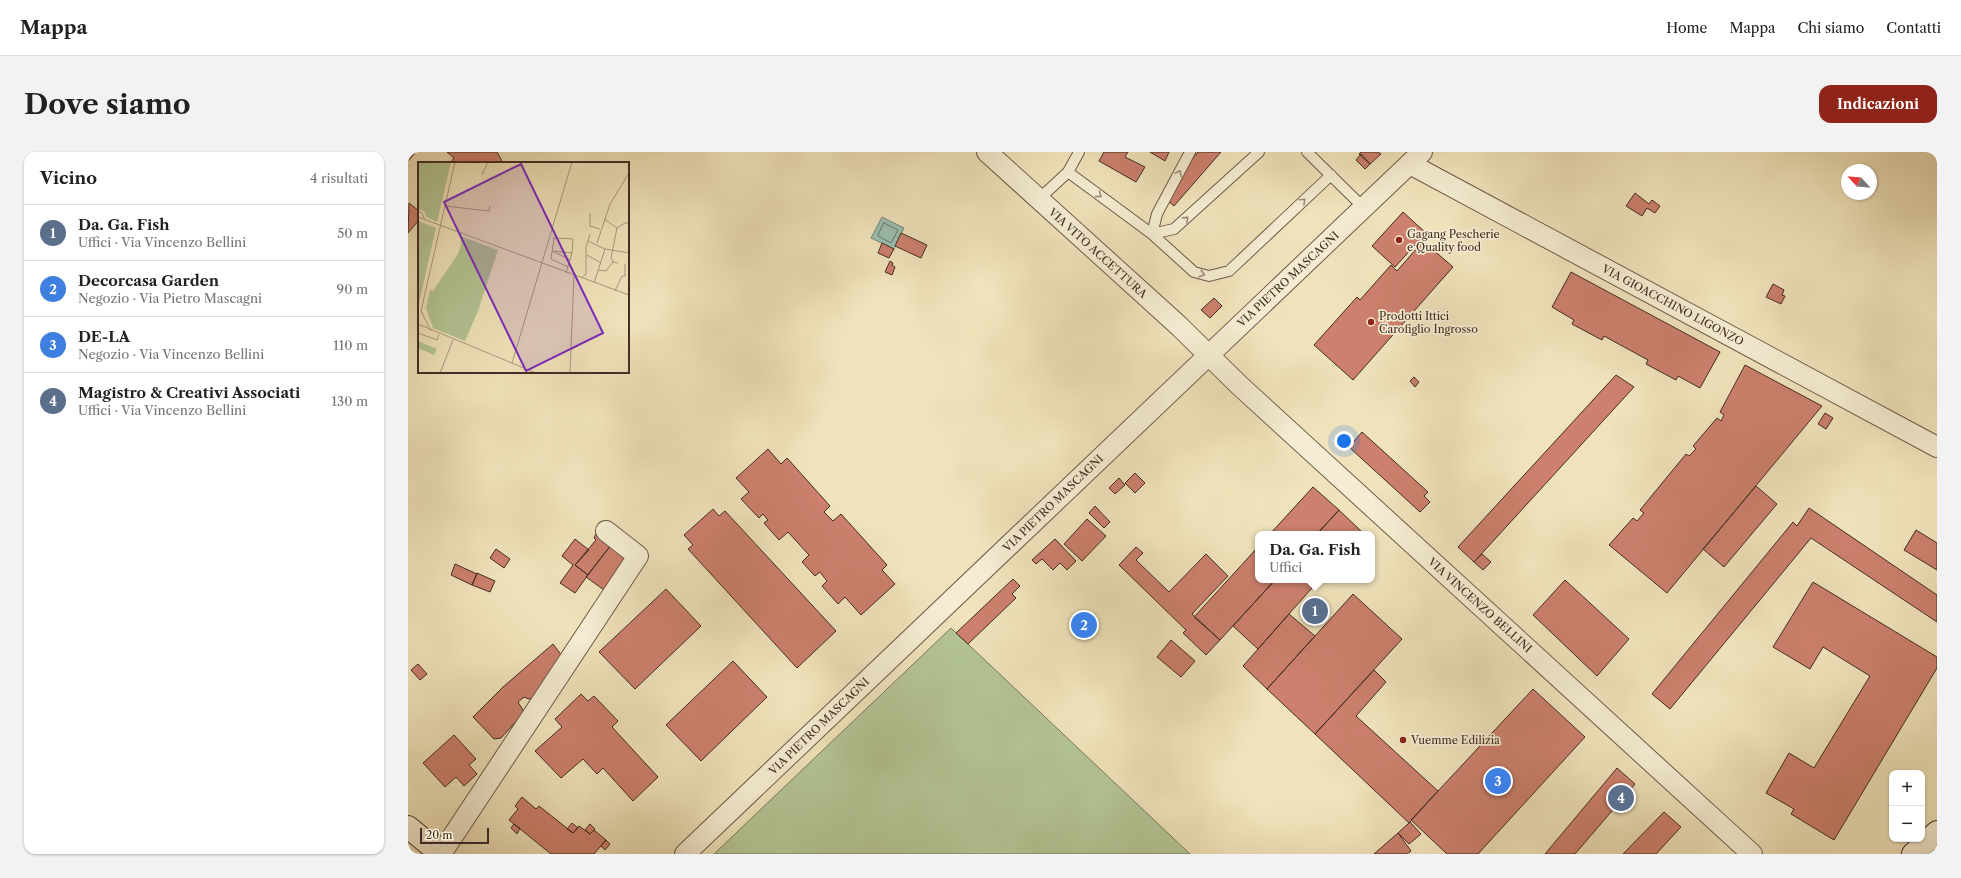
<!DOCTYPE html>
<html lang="it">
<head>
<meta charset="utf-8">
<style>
	body { margin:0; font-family:"Libre Caslon Text",serif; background:#f2f2f2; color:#202124 }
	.controls { position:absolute; right:12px; bottom:12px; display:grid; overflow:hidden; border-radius:8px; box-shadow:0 1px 3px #0004 }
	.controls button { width:36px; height:36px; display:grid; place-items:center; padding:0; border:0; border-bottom:1px solid #e0e0e0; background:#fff; color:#202124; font:20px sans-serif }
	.compass { position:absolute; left:1433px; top:12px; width:36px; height:36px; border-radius:50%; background:#fff; box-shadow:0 1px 3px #0004; rotate:296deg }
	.scale { position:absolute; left:12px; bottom:10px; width:69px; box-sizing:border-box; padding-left:4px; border:2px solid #422c23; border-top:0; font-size:11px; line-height:14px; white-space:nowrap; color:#422c23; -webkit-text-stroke:3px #f5edd3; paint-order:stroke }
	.you { position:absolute; left:936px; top:289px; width:14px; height:14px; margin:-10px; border:3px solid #fff; border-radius:50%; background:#1a73e8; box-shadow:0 0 0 6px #1a73e833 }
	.badge { display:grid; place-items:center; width:26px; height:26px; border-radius:50%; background:#8f2418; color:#fff; font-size:13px; font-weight:700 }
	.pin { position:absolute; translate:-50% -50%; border:2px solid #fff; box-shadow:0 1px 4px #0006 }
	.popup { position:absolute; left:847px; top:379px; width:120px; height:52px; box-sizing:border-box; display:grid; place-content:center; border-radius:8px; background:#fff; filter:drop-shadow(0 1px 3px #0005); font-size:13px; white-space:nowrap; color:#757577 }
	.popup b { font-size:15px; color:#202124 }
	.popup::after { content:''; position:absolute; left:50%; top:100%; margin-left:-8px; border:8px solid transparent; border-top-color:#fff }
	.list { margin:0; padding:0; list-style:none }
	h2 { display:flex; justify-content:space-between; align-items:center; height:52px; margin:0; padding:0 16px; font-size:17px }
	h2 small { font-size:13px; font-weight:400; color:#757577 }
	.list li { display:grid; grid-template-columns:26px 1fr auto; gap:12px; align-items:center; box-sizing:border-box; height:56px; padding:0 16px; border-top:1px solid #e0e0e0 }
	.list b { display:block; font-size:15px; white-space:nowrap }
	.list p { margin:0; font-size:13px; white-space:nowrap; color:#757577 }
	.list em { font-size:13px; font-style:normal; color:#757577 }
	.map { position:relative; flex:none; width:1529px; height:702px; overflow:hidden; border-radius:12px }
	header { display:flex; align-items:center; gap:24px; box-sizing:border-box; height:56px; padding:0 20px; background:#fff; border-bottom:1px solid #e0e0e0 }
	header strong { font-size:19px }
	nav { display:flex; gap:22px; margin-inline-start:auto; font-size:14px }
	.intro { display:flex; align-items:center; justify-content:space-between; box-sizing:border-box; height:96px; padding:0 24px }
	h1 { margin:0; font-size:28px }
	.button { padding:10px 18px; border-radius:12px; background:#8f2418; color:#fff; font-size:14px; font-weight:700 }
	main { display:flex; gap:24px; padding:0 24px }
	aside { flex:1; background:#fff; border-radius:12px; box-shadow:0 1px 3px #0004 }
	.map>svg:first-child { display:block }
	.green { fill:#b4c595; stroke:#7b785c }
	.water { fill:#9abeb1; stroke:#778478 }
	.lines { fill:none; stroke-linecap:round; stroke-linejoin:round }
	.shore { stroke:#6e756a; stroke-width:1 }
	.building { fill:#cc806d; stroke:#422c23 }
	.service-casing { stroke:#6e5a49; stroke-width:12 }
	.minor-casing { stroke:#6e5a49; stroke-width:22 }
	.secondary-casing { stroke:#422c23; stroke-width:24 }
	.service { stroke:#f5edd3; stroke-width:10 }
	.minor { stroke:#f5edd3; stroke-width:20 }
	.secondary { stroke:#f5edd3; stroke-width:22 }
	.oneway { stroke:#9c8c7b }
	.poi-dot { fill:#8f2418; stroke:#f5edd3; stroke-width:1.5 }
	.labels { text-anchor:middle; stroke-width:3.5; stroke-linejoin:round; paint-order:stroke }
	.poi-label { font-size:11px; fill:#422c23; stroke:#f5edd3; text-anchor:start }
	.street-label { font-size:11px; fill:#422c23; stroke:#f5edd3 }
	.inset-road { fill:none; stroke:#aa9a7e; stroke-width:1 }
	.view { fill:#7b2cbf; fill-opacity:0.15; stroke:#7b2cbf; stroke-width:2 }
	.inset-edge { fill:none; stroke:#422c23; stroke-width:2 }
</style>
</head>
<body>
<header>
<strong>Mappa</strong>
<nav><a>Home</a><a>Mappa</a><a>Chi siamo</a><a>Contatti</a></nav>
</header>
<div class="intro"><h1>Dove siamo</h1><a class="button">Indicazioni</a></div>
<main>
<aside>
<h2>Vicino<small>4 risultati</small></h2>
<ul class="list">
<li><span class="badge" style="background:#5c6f8a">1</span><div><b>Da. Ga. Fish</b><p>Uffici · Via Vincenzo Bellini</p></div><em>50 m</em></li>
<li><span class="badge" style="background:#3f7fe0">2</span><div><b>Decorcasa Garden</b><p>Negozio · Via Pietro Mascagni</p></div><em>90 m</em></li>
<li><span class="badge" style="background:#3f7fe0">3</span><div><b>DE-LA</b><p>Negozio · Via Vincenzo Bellini</p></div><em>110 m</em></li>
<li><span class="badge" style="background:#5c6f8a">4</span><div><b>Magistro &amp; Creativi Associati</b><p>Uffici · Via Vincenzo Bellini</p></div><em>130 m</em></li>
</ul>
</aside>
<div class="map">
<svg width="1529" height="702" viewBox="0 0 1529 702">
	<rect width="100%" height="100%" fill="#f0e3bb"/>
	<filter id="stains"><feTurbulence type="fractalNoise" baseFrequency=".005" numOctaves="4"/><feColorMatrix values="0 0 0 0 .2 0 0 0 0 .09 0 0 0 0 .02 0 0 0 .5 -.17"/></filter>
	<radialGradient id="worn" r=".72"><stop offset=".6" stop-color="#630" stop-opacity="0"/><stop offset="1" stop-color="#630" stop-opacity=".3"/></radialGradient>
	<path class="green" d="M543,476l239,226h-476z"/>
	<path class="water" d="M474,65l22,11 -10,21 -23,-11z"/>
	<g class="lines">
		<path class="shore" d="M476,71l14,7 -7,13 -13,-7z"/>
	</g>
	<path class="building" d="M0,0h8l-8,9z
		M39,0h50l6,11h-53l4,-5z
		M696,0h24l-3,5 20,10 -9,15 -37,-21z
		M742,0h19l-4,9z
		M790,0h23l-47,54 -13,-11z
		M953,0h17l3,2 -11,10 -11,-10z
		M953,2l9,10 -5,5 -9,-9z
		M1227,41l14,11 3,-4 8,6 -5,7 -8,-5 -5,8 -16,-10z
		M1,51l10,8v9l-11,13z
		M995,60l23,21 -31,34 -23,-21z
		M493,81l26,12 -6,13 -26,-12z
		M1015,89l30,26 -100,113 -39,-35 43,-48 3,3 31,-35 6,6z
		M474,91l12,6 -5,9 -11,-5z
		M482,109l3,2 -1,2 3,2 -3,8 -7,-3z
		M1163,120l149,80 -20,36 -22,-12 -2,4 -30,-16 2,-4 -44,-24 -2,4 -30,-16 2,-4 -22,-13z
		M1365,132l11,6 -2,5 3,1 -4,8 -15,-7z
		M806,146l8,8 -12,12 -9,-8z
		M1337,213l77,41 -155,187 -58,-48 24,-27 4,3 7,-8 -4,-3 46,-56 3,2 7,-7 -3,-3 24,-28 4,3 3,-6 -4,-3z
		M1208,223l18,12 -160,175 -16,-15z
		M1006,225l5,5 -4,5 -5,-6z
		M1417,261l8,5 -7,11 -8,-5z
		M954,280l66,60 -4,4 6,6 -10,10 -71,-65z
		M360,297l13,15 6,-6 43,48 -6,6 9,9 8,-7 46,51 -5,5 13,14 -34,31 -16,-18 -7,7 -16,-18 5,-5 -7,-9 -5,4 -13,-14 7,-7 -21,-23 -9,8 -15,-17 4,-3 -5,-6 -4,4 -18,-19 8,-7 -13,-14z
		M727,321l10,10 -10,10 -10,-10z
		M711,326l6,7 -10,9 -6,-6z
		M1348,334l21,18 -53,63 -21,-18z
		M905,335l26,23 -22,24h-47z
		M687,354l15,16 -6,6 -15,-15z
		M1401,356l128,87v27l-126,-84 -141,171 -18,-15 141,-172 4,4z
		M305,357l6,7 6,-5 111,120 -39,37 -109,-119 5,-4 -9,-10z
		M931,358l23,22 -2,2h-43z
		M679,367l19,17 -24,25 -18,-17z
		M1508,378l21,13v27l-33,-20z
		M188,382l15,11 -23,30 -13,-10 21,-25 -2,-2z
		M167,387l14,11 -14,15 13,10 -13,18 -15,-10 13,-18 -11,-9z
		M647,387l21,22 -9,9 -7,-7 -7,7 -11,-11 -6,5 -4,-4z
		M203,393l17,13 -24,32 -18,-13z
		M728,395l7,6 -7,7 33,32 37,-38 22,22 -36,38 28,26 -14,15 -23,-22 3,-3 -67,-65z
		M850,395v33h17l-55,60 -26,-23z
		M88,397l14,10 -6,9 -14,-10z
		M1074,402l9,8 -8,8 -9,-8z
		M47,412l22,10 -5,11 -21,-10z
		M69,421l18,8 -5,11 -18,-7z
		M605,427l7,7 -8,8 4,4 -48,46 -12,-11z
		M867,428h44l-61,69 -25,-23z
		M1157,428l64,59 -32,37 -64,-61z
		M1405,430l124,75v11l-103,172 -43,-26 3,-5 -28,-16 23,-40 25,15 56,-92 -47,-29 -13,22 -37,-22z
		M258,437l35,37 -66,63 -36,-37z
		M945,442l49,45 -87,95 -48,-45z
		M881,462l26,22 -48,53 -24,-23z
		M763,488l24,21 -14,16 -24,-20z
		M145,492l9,12 -29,42 -4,1 -5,-2 -6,5 5,8 -2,6 -20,22 -7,1 -21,-22 30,-30z
		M325,509l34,36 -66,64 -35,-36z
		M10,512l9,10 -7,6 -9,-10z
		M966,518l12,12 -30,34 82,75 -29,32 -94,-89z
		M1125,537l52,48 -107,117h-31l-36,-34z
		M173,542l7,7 6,-5 24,25 -6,6 46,50 -25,24 -30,-33 -6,6 -14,-15 -22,19 -26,-27 27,-24 -7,-8z
		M46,583l22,24 -7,6 8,9 -13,12 -8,-9 -11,10 -22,-24z
		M1209,616l18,16 -60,70h-30z
		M114,645l14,12 3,-3 34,27 6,-7 11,8 4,-4 12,10 -12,14h-43l-42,-34 9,-11 -3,-3z
		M1256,660l17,15 -25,27h-33z
		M1002,670l11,12 -12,10 -11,-11z
		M164,671l6,5 -5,5 -6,-4z
		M106,672l6,4 -3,6 -6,-6z
		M182,672l5,5 -5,5 -5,-4z
		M990,681l13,18 -4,3h-33z
		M198,688l4,4 -5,6 -4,-4z"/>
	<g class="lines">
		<defs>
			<path id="service" d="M782,0l-33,62 -5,20 22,-5 85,-77
				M899,0l57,56
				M660,20l84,62 42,38 15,4 20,-5 102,-96
				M630,48l30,-28 11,-20"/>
			<path id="minor" d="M579,0l192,174 60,59 513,469
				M1002,12l527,283
				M33,702l197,-298 -32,-25
				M277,702l737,-702"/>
			<path id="secondary" d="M0,675l33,27
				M1505,702l24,-22"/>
		</defs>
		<use href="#service" class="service-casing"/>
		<use href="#minor" class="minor-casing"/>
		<use href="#secondary" class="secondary-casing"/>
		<use href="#service" class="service"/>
		<use href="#minor" class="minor"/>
		<use href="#secondary" class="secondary"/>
	</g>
	<defs><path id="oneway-chevron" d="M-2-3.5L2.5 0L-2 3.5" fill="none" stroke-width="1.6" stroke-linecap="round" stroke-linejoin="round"/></defs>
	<g class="oneway">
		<use href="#oneway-chevron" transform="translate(771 21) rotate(-62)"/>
		<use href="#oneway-chevron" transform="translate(691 43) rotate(36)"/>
		<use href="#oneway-chevron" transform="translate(895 49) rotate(-43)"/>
		<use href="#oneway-chevron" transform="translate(778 67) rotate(-42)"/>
		<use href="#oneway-chevron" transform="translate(794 122) rotate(17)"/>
	</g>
	<g class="poi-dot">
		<circle cx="991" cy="88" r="4"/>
		<circle cx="963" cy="170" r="4"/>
		<circle cx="995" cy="588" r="4"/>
	</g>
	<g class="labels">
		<g class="poi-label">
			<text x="999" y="86">Gagang Pescherie<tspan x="999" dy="13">e Quality food</tspan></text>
			<text x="971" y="168">Prodotti Ittici<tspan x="971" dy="13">Carofiglio Ingrosso</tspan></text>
			<text x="1003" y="592">Vuemme Edilizia</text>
		</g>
		<g class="street-label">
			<text transform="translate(690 101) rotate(42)" y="4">VIA VITO ACCETTURA</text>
			<text transform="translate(880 127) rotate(-43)" y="4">VIA PIETRO MASCAGNI</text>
			<text transform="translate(1265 153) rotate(28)" y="4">VIA GIOACCHINO LIGONZO</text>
			<text transform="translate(645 351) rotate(-44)" y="4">VIA PIETRO MASCAGNI</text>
			<text transform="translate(1072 453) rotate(42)" y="4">VIA VINCENZO BELLINI</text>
			<text transform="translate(411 574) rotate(-44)" y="4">VIA PIETRO MASCAGNI</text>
		</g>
	</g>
	<g transform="translate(10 10)">
		<rect width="211" height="211" fill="#f0e3bb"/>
		<path d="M0,0h33l-14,60 -10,-5 -3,-6 -6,-2zM0,59l18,7 -18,79zM42,74l38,14 -20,61 -13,30 -32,-13 -7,-20 4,-18 3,1 25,-37 3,-9zM0,179l19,8 -3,6 -16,-7z" fill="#b4c595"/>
		<path class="inset-road" d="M64,13l6,-13M27,44l44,5 1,-5M0,49l4,2 3,7M172,51v13l10,3M0,55l211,78M186,57l13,9M135,76l20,1 -1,14M136,76l-3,21 17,8M170,79l17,8 24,4M179,81l13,-39 19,-31M134,89l20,2 -6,20M134,89l19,9M169,93l14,8M195,100l-2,-4 6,-30 8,-5h4M180,108l8,1 7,-9 5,1M163,116l5,-4v-27l4,-13M176,121l11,-34M197,129l7,-15h3v-12M3,149l34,-149M3,149l10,20M0,162l118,49M0,171l19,7 2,-6M94,201l60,-201M22,211l13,-33M152,211l4,-98"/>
		<path class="view" d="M103,2l82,169 -77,38 -82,-169z"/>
		<rect width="211" height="211" class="inset-edge"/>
	</g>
	<rect width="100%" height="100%" filter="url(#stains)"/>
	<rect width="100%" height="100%" fill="url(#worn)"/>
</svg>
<div class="controls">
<button>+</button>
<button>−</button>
</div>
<svg class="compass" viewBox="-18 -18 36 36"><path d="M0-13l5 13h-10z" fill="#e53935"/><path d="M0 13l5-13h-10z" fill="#757577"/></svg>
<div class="scale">20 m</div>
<div class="you"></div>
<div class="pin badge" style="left:907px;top:459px;background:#5c6f8a">1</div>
<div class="popup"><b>Da. Ga. Fish</b>Uffici</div>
<div class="pin badge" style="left:676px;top:473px;background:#3f7fe0">2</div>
<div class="pin badge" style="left:1090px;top:629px;background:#3f7fe0">3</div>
<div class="pin badge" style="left:1213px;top:646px;background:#5c6f8a">4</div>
</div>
</main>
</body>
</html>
